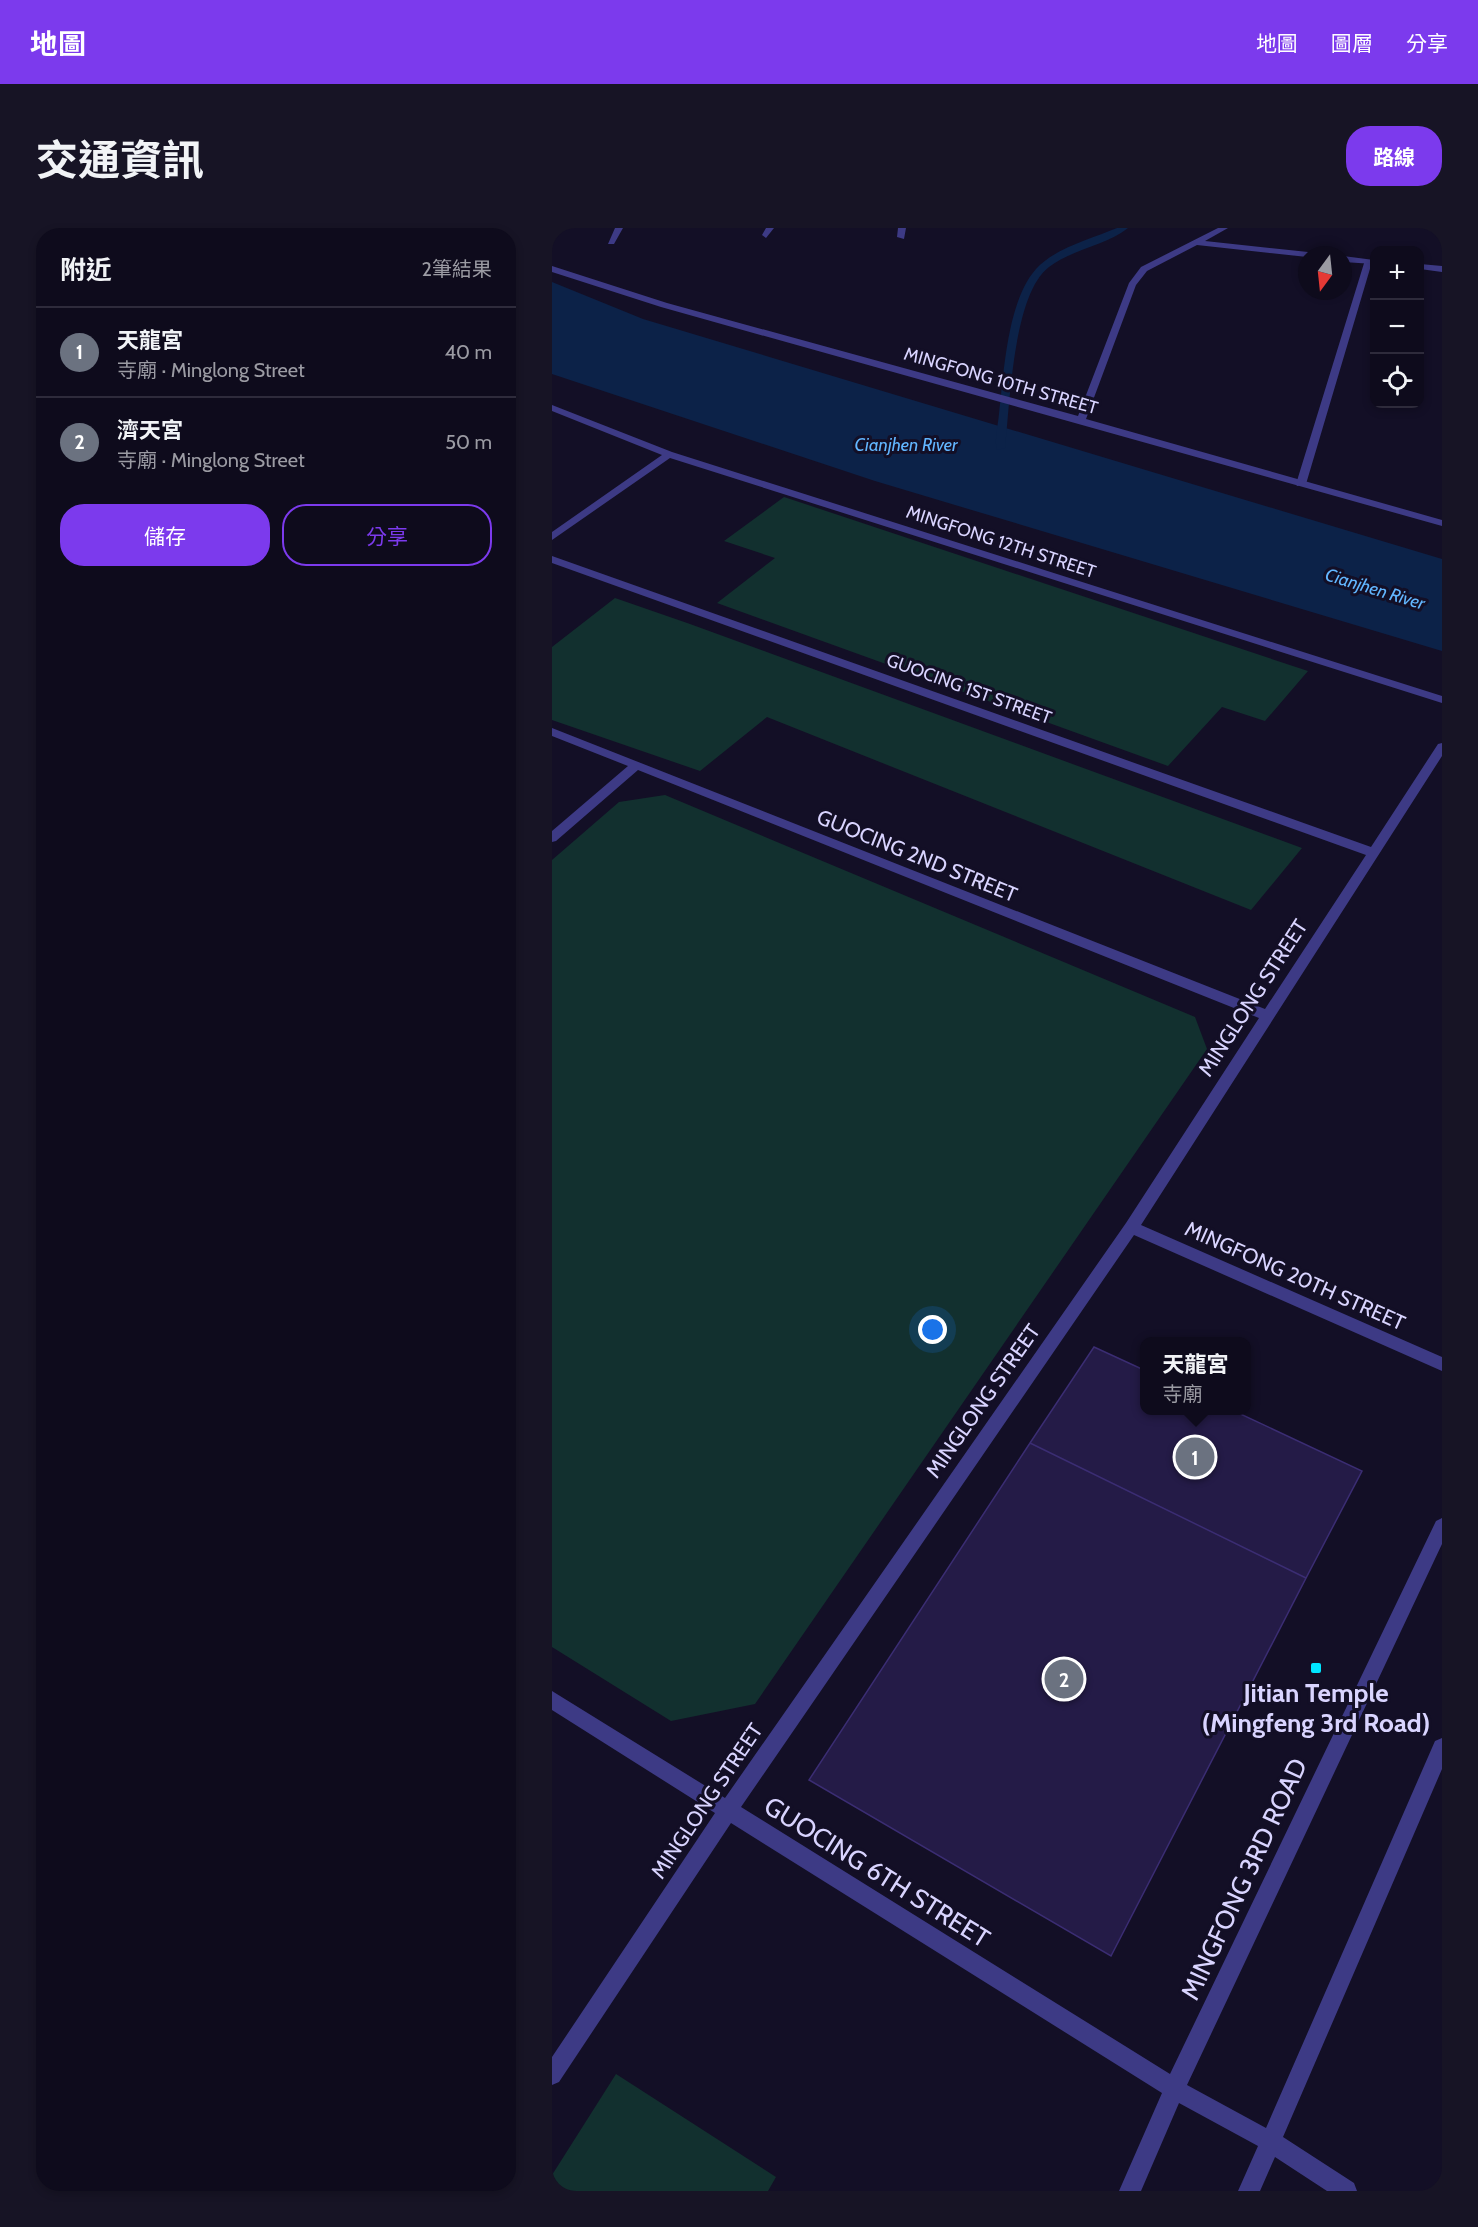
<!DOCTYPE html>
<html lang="zh-TW">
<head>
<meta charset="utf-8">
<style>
	body { margin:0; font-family:Cabin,"Noto Sans TC",sans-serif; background:#171425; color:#f1f3f6 }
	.controls { position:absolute; right:18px; top:18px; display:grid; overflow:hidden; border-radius:12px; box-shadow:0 3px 9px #0003 }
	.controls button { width:54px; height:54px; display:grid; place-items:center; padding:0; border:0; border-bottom:2px solid #2e2b3b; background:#0e0b1c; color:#f1f3f6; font:30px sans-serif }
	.compass { position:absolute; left:746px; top:18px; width:54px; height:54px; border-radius:50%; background:#0e0b1c; box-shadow:0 3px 9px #0003; rotate:195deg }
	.you { position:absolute; left:381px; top:1102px; width:21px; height:21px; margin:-15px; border:4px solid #fff; border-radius:50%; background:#1a73e8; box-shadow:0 0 0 9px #1a73e833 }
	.badge { display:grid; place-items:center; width:39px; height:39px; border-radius:50%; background:#7c3aed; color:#fff; font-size:20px; font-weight:700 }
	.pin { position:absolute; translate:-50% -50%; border:3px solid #fff; box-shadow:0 2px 6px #0006 }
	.popup { position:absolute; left:588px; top:1109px; width:111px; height:78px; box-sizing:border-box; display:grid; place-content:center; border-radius:12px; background:#0e0b1c; filter:drop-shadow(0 2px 4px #0005); font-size:20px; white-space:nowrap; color:#9b9ba3 }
	.popup b { font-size:22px; color:#f1f3f6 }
	.popup::after { content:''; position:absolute; left:50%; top:100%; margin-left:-12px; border:12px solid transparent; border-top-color:#0e0b1c }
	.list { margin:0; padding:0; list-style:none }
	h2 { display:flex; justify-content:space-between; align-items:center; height:78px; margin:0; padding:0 24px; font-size:26px }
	h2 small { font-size:20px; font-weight:400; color:#9b9ba3 }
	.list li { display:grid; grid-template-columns:39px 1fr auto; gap:18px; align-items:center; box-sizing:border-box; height:90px; padding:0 24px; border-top:2px solid #2e2b3b }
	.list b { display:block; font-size:22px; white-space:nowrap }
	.list p { margin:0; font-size:20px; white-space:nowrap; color:#9b9ba3 }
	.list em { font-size:20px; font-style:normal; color:#9b9ba3 }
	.actions { display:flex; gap:12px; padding:18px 24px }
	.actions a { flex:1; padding:14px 0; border:2px solid #7c3aed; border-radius:24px; text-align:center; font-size:21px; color:#7c3aed }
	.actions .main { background:#7c3aed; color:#fff }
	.icon { flex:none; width:33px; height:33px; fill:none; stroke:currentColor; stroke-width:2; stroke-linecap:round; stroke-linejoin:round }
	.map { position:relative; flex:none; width:890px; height:1963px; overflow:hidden; border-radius:24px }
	header { display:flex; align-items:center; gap:36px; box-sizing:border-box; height:84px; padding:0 30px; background:#7c3aed; color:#fff }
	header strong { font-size:28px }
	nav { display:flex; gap:33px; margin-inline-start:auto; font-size:21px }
	.intro { display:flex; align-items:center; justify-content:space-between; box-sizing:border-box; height:144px; padding:0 36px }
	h1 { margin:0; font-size:42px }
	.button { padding:15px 27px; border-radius:24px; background:#7c3aed; color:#fff; font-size:21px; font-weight:700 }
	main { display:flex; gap:36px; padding:0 36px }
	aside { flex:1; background:#0e0b1c; border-radius:24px; box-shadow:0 3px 9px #0003 }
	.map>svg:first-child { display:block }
	.green { fill:#12302f }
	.water { fill:#0c2248 }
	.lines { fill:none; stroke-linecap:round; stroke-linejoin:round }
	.stream { fill:#0c2248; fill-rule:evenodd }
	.building { fill:#241b47; stroke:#3b2d73; stroke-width:1.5 }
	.lane { fill:#3d3a85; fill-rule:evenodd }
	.street { fill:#3d3a85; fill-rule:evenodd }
	.poi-dot { fill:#00e5ff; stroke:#130f26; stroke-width:2 }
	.labels { text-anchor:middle; stroke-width:6; stroke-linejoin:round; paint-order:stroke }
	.far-street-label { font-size:18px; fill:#d9d4ff; stroke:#130f26 }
	.far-water-label { font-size:18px; font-style:italic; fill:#62b6ff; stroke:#130f26 }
	.street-label { font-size:21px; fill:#d9d4ff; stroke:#130f26 }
	.near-poi-label { font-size:26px; font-weight:bold; fill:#d9d4ff; stroke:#130f26 }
	.near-street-label { font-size:26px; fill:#d9d4ff; stroke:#130f26 }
</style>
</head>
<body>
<header>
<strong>地圖</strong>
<nav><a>地圖</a><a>圖層</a><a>分享</a></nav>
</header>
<div class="intro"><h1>交通資訊</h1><a class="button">路線</a></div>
<main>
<aside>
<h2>附近<small>2筆結果</small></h2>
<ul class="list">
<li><span class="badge" style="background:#6b7280">1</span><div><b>天龍宮</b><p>寺廟 · Minglong Street</p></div><em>40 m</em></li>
<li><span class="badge" style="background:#6b7280">2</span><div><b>濟天宮</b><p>寺廟 · Minglong Street</p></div><em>50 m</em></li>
</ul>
<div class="actions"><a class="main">儲存</a><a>分享</a></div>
</aside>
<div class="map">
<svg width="890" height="1963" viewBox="0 0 890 1963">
	<rect width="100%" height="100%" fill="#130f26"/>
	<path class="green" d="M232,269l524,174 -43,50 -43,-14 -54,59 -451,-163 58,-45 -51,-17z
		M63,370l75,26 612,224 -51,62 -484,-193 -67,54 -148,-51v-73z
		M113,567l530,222 12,32 -452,655 -84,17 -119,-74v-787l67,-58z
		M64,1846l160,103 -8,14h-216v-16z"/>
	<path class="water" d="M0,54l91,37 799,240v92l-567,-170 -323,-107z"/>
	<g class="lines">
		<path class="stream" d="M565,0h11c-21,17 -55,21 -79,39 -36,27 -39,137 -44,181l-8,2c-3,-10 1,-25 2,-36 5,-42 8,-112 37,-145 19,-21 55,-30 81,-41z"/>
	</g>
	<path class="building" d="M542,1119l50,23v40h88l130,61 -56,107 -276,-135z
		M478,1215l276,135 -195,378 -302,-176z"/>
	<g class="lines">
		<path class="lane" d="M63,0h8l-9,16h-6z
			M214,0h8l-8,10 -4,-3z
			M346,0h8l-2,11 -7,-2z
			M813,32l7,2 -66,222 -9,2 -1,-2z"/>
		<path class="street" d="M666,0h10l-23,13 103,11 4,3h-5v2l-110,-12 -50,26 -11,14 -50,134 356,101v6l-781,-219 -109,-35v-6l115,37 411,113 51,-133 12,-16z
			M791,28l31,4v4l-31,-2z
			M868,36l22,2v6l-22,-3z
			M0,177l120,47 770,244v7l-772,-245 -118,82v-8l110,-77 -110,-44z
			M0,328l819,291 67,-103 4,-1v13l-301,469 301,132v14l-308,-136 -393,572 429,267 266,-553 6,-3v26l-255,541 79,43 169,-387 7,-3v31l-159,368 71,46 3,8h-30l-52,-34 -15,34h-22l20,-45 -79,-43 -38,88h-22l43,-98 -431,-270 -172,259 -7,3v-28l163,-244 -163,-103v-19l173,107 401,-575 133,-205 -621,-248 -82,71 -4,1v-11l76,-65 -76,-30v-8l713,281 101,-154 -814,-292z"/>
	</g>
	<rect class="poi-dot" x="758" y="1434" width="12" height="12" rx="3"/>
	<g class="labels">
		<g class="far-street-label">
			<text transform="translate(449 153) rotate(16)" y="6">MINGFONG 10TH STREET</text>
			<text transform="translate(449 314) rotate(18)" y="6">MINGFONG 12TH STREET</text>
			<text transform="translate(417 461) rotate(20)" y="6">GUOCING 1ST STREET</text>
		</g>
		<g class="far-water-label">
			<text x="354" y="223">Cianjhen River</text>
			<text transform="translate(823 361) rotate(17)" y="6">Cianjhen River</text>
		</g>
		<g class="street-label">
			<text transform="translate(365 628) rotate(22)" y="7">GUOCING 2ND STREET</text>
			<text transform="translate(701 770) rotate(-57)" y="7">MINGLONG STREET</text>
			<text transform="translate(743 1048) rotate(24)" y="7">MINGFONG 20TH STREET</text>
			<text transform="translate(431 1173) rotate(-55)" y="7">MINGLONG STREET</text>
			<text transform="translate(155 1573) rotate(-56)" y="7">MINGLONG STREET</text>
		</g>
		<g class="near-poi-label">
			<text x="764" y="1474">Jitian Temple<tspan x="764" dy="30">(Mingfeng 3rd Road)</tspan></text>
		</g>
		<g class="near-street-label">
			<text transform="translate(325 1644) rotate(32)" y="9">GUOCING 6TH STREET</text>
			<text transform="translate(692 1651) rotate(-65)" y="9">MINGFONG 3RD ROAD</text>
		</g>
	</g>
</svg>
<div class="controls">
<button>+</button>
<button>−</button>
<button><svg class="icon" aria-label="locate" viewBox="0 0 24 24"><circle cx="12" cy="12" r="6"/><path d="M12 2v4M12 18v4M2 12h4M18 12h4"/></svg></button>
</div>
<svg class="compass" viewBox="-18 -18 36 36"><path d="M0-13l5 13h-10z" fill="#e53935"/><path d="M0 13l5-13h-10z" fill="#9b9ba3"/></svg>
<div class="you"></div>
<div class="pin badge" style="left:643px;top:1229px;background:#6b7280">1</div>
<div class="popup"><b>天龍宮</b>寺廟</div>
<div class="pin badge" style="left:512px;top:1451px;background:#6b7280">2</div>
</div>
</main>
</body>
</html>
